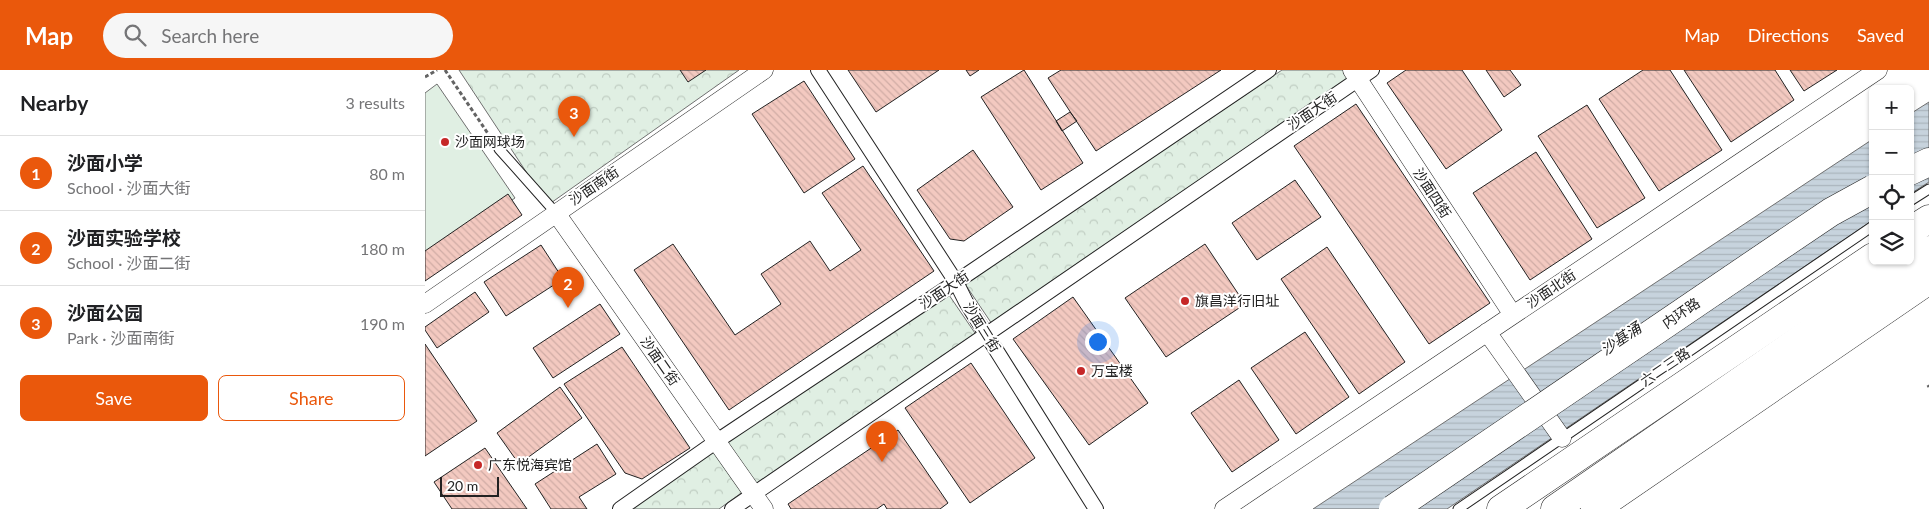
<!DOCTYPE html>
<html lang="en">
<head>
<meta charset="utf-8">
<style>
	body { margin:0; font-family:Lato,"Noto Sans SC",sans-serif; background:#f6f6f6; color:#202124 }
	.controls { position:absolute; right:15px; top:15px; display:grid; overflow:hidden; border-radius:8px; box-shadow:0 1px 4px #0004 }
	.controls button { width:45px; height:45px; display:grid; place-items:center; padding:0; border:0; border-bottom:1px solid #e0e0e0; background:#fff; color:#202124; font:25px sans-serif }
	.scale { position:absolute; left:15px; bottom:12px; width:59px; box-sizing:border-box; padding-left:5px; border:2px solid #222; border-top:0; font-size:14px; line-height:18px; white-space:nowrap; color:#222; -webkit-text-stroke:4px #fff; paint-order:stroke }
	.you { position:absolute; left:672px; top:271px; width:18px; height:18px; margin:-12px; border:4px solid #fff; border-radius:50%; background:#1a73e8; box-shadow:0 0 0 8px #1a73e833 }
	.badge { display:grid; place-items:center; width:32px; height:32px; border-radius:50%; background:#ea580c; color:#fff; font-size:16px; font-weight:700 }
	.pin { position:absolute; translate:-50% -41px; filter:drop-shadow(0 1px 2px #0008) }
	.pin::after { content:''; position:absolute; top:26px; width:18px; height:15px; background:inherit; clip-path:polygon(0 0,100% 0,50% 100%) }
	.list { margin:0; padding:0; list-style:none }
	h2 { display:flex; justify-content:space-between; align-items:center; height:65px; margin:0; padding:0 20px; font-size:21px }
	h2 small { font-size:16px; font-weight:400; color:#757577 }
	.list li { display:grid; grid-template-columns:32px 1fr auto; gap:15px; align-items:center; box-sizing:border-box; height:75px; padding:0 20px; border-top:1px solid #e0e0e0 }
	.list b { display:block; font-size:19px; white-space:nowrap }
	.list p { margin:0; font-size:16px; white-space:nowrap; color:#757577 }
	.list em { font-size:16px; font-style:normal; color:#757577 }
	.actions { display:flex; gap:10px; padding:15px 20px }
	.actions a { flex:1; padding:11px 0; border:1px solid #ea580c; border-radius:8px; text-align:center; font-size:18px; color:#ea580c }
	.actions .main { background:#ea580c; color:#fff }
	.icon { flex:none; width:28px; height:28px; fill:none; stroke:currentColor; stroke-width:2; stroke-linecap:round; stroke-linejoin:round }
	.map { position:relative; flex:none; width:1504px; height:439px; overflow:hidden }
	header { display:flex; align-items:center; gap:30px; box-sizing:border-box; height:70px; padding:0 25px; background:#ea580c; color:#fff }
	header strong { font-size:24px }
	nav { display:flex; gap:28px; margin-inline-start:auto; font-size:18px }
	.search { width:350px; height:45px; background:#f6f6f6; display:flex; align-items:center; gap:12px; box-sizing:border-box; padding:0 18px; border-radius:28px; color:#757577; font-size:19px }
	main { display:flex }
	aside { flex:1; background:#fff }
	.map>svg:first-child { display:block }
	.grass { fill:#e0efe3; stroke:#6f6f6f }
	.forest { fill:url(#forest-crowns); stroke:#6f6f6f }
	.water { fill:url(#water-rules); stroke:#6f6f6f }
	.building { fill:url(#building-back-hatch); stroke:#222 }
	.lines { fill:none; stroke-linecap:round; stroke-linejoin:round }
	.service-casing { stroke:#222; stroke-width:11 }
	.pedestrian-casing { stroke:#222; stroke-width:16 }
	.minor-casing { stroke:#222; stroke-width:19 }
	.primary-casing { stroke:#222; stroke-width:29 }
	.trunk-casing { stroke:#222; stroke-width:29 }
	.path { stroke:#646464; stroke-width:3; stroke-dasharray:4 2.5; stroke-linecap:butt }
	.service { stroke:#fff; stroke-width:9 }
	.pedestrian { stroke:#fff; stroke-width:14 }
	.minor { stroke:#fff; stroke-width:18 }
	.primary { stroke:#fff; stroke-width:28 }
	.trunk { stroke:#fff; stroke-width:28 }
	.trunk-bridge-casing { stroke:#222; stroke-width:29; stroke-linecap:butt }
	.trunk-bridge { stroke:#fff; stroke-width:28 }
	.poi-dot { fill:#c62828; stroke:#fff; stroke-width:2 }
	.labels { text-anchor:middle; stroke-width:4; stroke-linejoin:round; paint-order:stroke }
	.street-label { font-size:14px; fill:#222; stroke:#fff }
	.poi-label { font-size:14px; fill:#222; stroke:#fff; text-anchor:start }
	.water-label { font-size:15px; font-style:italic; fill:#222; stroke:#fff }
</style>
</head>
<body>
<header>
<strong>Map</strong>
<div class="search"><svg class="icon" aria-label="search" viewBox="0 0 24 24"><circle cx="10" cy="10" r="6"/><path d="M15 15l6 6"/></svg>Search here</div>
<nav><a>Map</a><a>Directions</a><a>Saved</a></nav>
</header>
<main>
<aside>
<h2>Nearby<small>3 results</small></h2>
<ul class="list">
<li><span class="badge">1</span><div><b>沙面小学</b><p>School · 沙面大街</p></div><em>80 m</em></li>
<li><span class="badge">2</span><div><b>沙面实验学校</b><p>School · 沙面二街</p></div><em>180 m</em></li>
<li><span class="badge">3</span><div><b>沙面公园</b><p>Park · 沙面南街</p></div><em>190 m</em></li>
</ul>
<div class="actions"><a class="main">Save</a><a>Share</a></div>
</aside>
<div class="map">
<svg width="1504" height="439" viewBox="0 0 1504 439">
	<defs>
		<pattern id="forest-crowns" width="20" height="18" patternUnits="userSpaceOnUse" patternTransform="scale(1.25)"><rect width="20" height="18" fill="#e0efe3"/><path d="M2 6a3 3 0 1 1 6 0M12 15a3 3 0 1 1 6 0" fill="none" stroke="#c0cdc2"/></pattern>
		<pattern id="water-rules" width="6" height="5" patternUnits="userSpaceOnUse" patternTransform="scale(1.25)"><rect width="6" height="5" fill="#c7d3dd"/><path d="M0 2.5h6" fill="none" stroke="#abb5bd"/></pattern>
		<pattern id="building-back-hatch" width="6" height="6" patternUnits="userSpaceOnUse" patternTransform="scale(1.25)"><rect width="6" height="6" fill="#f3c9c0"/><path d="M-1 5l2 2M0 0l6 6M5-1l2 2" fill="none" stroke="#d0aca5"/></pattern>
	</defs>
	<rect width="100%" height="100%" fill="#fff"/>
	<path class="grass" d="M12,14l78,114 -90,61v-166z"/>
	<path class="forest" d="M34,0h280l-191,135z
		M857,0h63l6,8 -359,246 -27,-40z
		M524,225l28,41 -220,149 -32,-43z
		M290,380l29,41 -25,18h-89z"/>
	<path class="water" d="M1504,32v80l-19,12v-80z
		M1448,69v81l-426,289h-134z"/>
	<path class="building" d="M255,0h26l-18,12z
		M423,0h91l-63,42z
		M541,0h13l-9,6z
		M599,0l59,93 -42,27 -60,-93z
		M636,0h160l-125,81 -48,-73z
		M981,0h56l40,60 -56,39 -59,-86z
		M1061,0h24l11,15 -17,12z
		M1218,0h27l52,80 -63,41 -60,-92z
		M1259,0h91l19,30 -63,42z
		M1365,0h47l-33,21z
		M379,11l51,78 -51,34 -52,-79z
		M931,34l134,199 -61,41 -135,-198z
		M1162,35l58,93 -48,30 -59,-92z
		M645,42l7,9 -15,10 -6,-10z
		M548,80l40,57 -49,34 -14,-2 -33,-49z
		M1111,82l56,87 -62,41 -57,-87z
		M438,96l71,105 -205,139 -95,-140 39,-26 62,91 46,-31 -20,-30 49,-33 20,30 31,-21 -39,-57z
		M870,110l26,37 -64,43 -25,-37z
		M83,124l14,21 -97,66v-30z
		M780,174l40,60 -79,53 -41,-59z
		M116,175l22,34 -57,37 -22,-34z
		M902,177l78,115 -46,32 -78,-115z
		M50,222l14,20 -52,36 -12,-18v-3z
		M648,227l75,106 -59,42 -76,-106z
		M175,234l20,30 -67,44 -20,-30z
		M880,262l44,65 -53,37 -45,-66z
		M0,274l52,77 -52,35z
		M197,277l68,101 -48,31 -17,-6 -61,-89z
		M546,293l64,95 -65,45 -65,-95z
		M814,310l40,60 -47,32 -41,-59z
		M135,317l22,31 -63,46 -22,-31z
		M473,360l50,73 -8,6h-53l-3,-5 -7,5h-86l-3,-5z
		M172,374l19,30 -37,23 8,12h-36l-16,-25z
		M60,378l42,61h-75l-18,-27z"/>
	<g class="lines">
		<defs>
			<path id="service" d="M74,79l57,64
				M1485,131l19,-12
				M1033,439l415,-283"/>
			<path id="pedestrian" d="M393,0l138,212 10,20 130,207
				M195,439l97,-68 239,-159 313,-212
				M307,439l640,-439"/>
			<path id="minor" d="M927,0l161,245
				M131,143l208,296
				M0,234l339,-234
				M1062,262l75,106
				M799,439l654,-439"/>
			<path id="primary" d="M1130,439l374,-259
				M1170,439l334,-229"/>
			<path id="trunk" d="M1485,101l19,-9
				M1485,161l19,-12
				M1076,439l372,-252"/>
		</defs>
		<use href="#service" class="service-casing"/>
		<use href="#pedestrian" class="pedestrian-casing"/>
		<use href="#minor" class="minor-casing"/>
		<use href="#primary" class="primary-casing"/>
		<use href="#trunk" class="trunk-casing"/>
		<path class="path" d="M20,0l46,68
			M0,7l12,-7
			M1503,315l1,2"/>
		<use href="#service" class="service"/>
		<use href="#pedestrian" class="pedestrian"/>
		<use href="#minor" class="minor"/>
		<use href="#primary" class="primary"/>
		<use href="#trunk" class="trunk"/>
		<defs>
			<path id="trunk-bridge" d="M968,439l380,-258 58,-39 42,-23"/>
		</defs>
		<use href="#trunk-bridge" class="trunk-bridge-casing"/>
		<use href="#trunk-bridge" class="trunk-bridge"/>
	</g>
	<g class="poi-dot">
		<circle cx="20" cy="72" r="5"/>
		<circle cx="760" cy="231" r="5"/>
		<circle cx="656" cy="301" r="5"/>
		<circle cx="53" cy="395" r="5"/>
	</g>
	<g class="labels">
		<g class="street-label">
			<text transform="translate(887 41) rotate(-34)" y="5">沙面大街</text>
			<text transform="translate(169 116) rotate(-34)" y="5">沙面南街</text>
			<text transform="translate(1007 123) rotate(57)" y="5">沙面四街</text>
			<text transform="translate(1126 219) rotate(-34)" y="5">沙面北街</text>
			<text transform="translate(519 220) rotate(-34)" y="5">沙面大街</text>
			<text transform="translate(1256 243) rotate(-34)" y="5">内环路</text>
			<text transform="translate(557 257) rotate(58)" y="5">沙面三街</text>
			<text transform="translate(235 291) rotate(55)" y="5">沙面二街</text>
			<text transform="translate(1240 297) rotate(-34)" y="5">六二三路</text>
		</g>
		<g class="poi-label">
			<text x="30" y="77">沙面网球场</text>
			<text x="770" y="236">旗昌洋行旧址</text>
			<text x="666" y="306">万宝楼</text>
			<text x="63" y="400">广东悦海宾馆</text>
		</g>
		<g class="water-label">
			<text transform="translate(1196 269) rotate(-34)" y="5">沙基涌</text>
		</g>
	</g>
</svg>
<div class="controls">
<button>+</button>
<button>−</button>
<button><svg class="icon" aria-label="locate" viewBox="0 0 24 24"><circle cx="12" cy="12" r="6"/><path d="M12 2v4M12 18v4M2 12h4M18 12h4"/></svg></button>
<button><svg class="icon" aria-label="layers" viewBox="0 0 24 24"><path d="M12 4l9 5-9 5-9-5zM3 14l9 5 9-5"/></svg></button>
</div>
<div class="scale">20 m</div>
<div class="you"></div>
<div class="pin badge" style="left:457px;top:392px">1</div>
<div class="pin badge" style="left:143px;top:238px">2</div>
<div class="pin badge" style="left:149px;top:67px">3</div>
</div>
</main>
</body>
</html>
